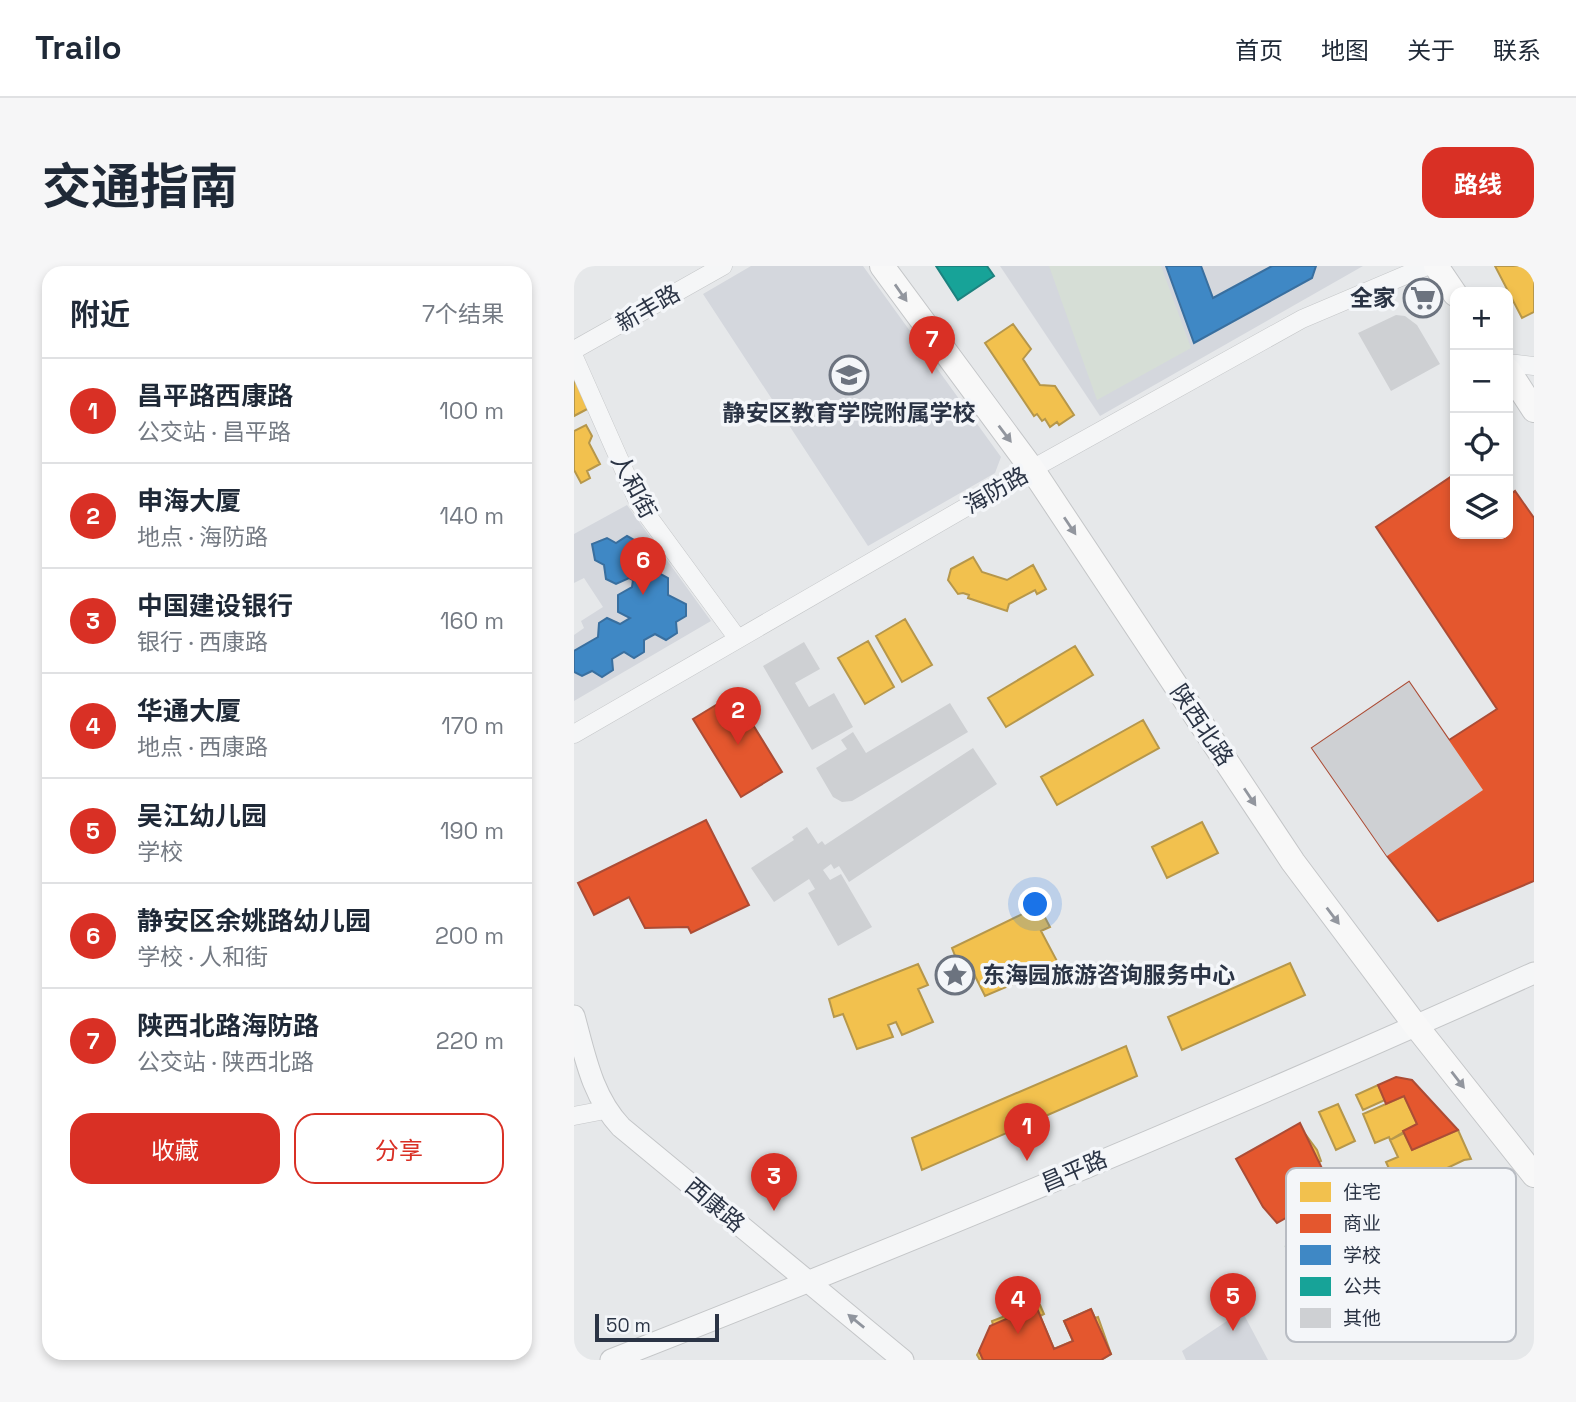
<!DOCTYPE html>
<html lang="zh">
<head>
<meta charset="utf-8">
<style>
	body { margin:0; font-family:"Space Grotesk","Noto Sans SC",sans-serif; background:#f6f6f7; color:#1f2937 }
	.controls { position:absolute; right:21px; top:21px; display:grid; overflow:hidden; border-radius:14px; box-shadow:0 4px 10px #0003 }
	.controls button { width:63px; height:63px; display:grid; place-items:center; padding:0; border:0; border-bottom:2px solid #e0e1e3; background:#fff; color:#1f2937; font:35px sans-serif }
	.scale { position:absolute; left:21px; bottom:18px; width:124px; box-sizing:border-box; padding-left:7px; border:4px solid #2b3445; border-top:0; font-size:19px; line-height:24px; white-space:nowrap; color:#2b3445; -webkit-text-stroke:5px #f4f6f9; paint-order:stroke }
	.you { position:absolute; left:462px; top:639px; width:24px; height:24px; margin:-18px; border:5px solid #fff; border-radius:50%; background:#1a73e8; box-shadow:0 0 0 10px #1a73e833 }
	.badge { display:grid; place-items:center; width:46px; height:46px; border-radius:50%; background:#d93025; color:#fff; font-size:23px; font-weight:700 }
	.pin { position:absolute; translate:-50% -58px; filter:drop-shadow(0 2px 4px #0008) }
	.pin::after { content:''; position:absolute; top:37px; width:24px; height:21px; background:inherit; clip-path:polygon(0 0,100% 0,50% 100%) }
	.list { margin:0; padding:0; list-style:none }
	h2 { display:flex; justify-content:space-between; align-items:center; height:91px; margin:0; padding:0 28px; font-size:30px }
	h2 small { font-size:23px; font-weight:400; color:#747a83 }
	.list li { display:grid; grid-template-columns:46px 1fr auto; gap:21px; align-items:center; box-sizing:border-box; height:105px; padding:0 28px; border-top:2px solid #e0e1e3 }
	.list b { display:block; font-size:26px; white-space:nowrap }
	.list p { margin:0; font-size:23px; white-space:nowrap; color:#747a83 }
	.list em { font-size:23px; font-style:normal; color:#747a83 }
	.actions { display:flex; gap:14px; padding:21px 28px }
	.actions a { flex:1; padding:16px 0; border:2px solid #d93025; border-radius:21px; text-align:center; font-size:24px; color:#d93025 }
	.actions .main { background:#d93025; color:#fff }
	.icon { flex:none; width:38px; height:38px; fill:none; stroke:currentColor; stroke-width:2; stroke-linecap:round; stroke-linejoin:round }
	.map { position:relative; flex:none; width:960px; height:1094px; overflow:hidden; border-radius:21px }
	header { display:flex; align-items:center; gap:42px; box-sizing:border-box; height:98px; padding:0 35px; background:#fff; border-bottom:2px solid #e0e1e3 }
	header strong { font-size:33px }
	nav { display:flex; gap:38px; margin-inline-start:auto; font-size:24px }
	.intro { display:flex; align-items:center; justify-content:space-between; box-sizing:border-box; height:168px; padding:0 42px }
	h1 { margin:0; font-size:49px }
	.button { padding:18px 32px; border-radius:21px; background:#d93025; color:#fff; font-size:24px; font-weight:700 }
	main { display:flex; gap:42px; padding:0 42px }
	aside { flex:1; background:#fff; border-radius:21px; box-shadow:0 4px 10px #0003 }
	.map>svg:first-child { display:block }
	.built { fill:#d4d7dd }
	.green { fill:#d6ded6 }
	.homes { fill:#f2c14e; stroke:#b6974b; stroke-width:2 }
	.shops { fill:#e4572e; stroke:#ac4c35; stroke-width:2 }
	.schools { fill:#3f88c5; stroke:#396f9f; stroke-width:2 }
	.public { fill:#17a398; stroke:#1d827f; stroke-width:2 }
	.building { fill:#ced0d3 }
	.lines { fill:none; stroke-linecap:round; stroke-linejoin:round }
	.minor-casing { stroke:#c4c6c8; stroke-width:19 }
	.tertiary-casing { stroke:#c4c6c8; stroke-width:23 }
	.secondary-casing { stroke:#c4c6c8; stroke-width:26 }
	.minor { stroke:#f5f6f7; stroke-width:18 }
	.tertiary { stroke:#f5f6f7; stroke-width:21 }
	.secondary { stroke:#f8f8f8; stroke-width:24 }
	.oneway { fill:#92969e }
	.oneway2 { fill:#90959e }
	.labels { text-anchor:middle; stroke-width:7; stroke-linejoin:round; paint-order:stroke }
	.poi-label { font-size:23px; font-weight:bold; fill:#2b3445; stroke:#f4f6f9; text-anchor:end }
	.street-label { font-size:23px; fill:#2b3445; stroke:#f4f6f9 }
	.key { fill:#f4f6f9; stroke:#b8bcc3; stroke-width:2 }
	.key-label { font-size:19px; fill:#2b3445 }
</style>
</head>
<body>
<header>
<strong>Trailo</strong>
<nav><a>首页</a><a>地图</a><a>关于</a><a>联系</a></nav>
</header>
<div class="intro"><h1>交通指南</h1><a class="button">路线</a></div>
<main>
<aside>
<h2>附近<small>7个结果</small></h2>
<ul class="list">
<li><span class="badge">1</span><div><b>昌平路西康路</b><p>公交站 · 昌平路</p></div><em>100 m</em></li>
<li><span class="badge">2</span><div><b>申海大厦</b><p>地点 · 海防路</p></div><em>140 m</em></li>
<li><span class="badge">3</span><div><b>中国建设银行</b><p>银行 · 西康路</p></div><em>160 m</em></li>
<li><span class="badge">4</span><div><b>华通大厦</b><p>地点 · 西康路</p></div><em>170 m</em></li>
<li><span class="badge">5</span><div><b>吴江幼儿园</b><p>学校</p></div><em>190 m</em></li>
<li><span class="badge">6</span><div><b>静安区余姚路幼儿园</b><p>学校 · 人和街</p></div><em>200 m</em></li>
<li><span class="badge">7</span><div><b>陕西北路海防路</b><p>公交站 · 陕西北路</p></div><em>220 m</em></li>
</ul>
<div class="actions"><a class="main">收藏</a><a>分享</a></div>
</aside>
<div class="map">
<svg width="960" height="1094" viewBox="0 0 960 1094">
	<rect width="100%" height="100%" fill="#e6e8ea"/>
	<path class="built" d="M177,0h112l138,191 -6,16 -127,73 -165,-252z
		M426,0h363l-263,150z
		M53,239l84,116 -137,80v-66l10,-7 -3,-7 22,-14 -19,-29 -10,5v-49z
		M668,1045l26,49h-82l-4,-9z"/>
	<path class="green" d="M475,0h112l30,82 -94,52z
		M786,934l6,13 -75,45 -7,-12z"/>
	<path class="homes" d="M921,0h39v46l-12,6z
		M439,58l18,25 -8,10 17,26 15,1 19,29 -15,10 -2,-3 -7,5 -5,-8 -3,2 -5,-7 -3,2 -49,-73z
		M0,111l17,30 -17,9z
		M12,159l6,11 -3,7 11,21 -13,7 3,7 -9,5 -7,-13v-39z
		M399,291l9,15 25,8 26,-15 13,24 -9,5 -2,-4 -26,14 -2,7 -39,-13 1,-3 -6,-2 -5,1 -10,-14 3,-11z
		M331,353l27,46 -30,17 -26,-46z
		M294,375l26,46 -29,17 -27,-46z
		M501,380l18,29 -87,52 -18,-29z
		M569,454l16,28 -102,57 -16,-28z
		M628,556l16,31 -51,25 -15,-31z
		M465,640l11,21 -9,4 17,32 -30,15 -7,-12 -7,4 6,11 -35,15 -17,-34 -9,4 -7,-18z
		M716,697l15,32 -123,55 -14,-33z
		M344,698l10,21 -10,4 15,33 -31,13 -6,-13 -8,3 5,12 -36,12 -14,-35 -9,3 -5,-18z
		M552,780l11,30 -215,94 -10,-32z
		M804,819l7,15 -22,10 -7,-15z
		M830,830l13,28 -27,16 -1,-3 -14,6 -12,-29z
		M764,838l17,37 -19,9 -17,-38z
		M884,864l13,29 -7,1 -65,31 -13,-29 12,-5 -8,-17 14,-7 8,17z
		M732,869l11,15 4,11 -4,2 16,28 -44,25 -16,-28 -4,2 -7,-8 -8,-17 22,-13 6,9 8,-4 -6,-10z
		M461,1038l5,1 4,9 -4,2 14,33 19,-8 -9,-20 27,-12 4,9 3,-1 13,37 -10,6h-121l-3,-5 16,-30 -1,-4 13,-5 1,3z"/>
	<path class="shops" d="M881,208v60h53v-38l7,-5 19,27v363l-96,40 -51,-65 -75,-108 97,-66 40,58 48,-31 -121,-182z
		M160,428l48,78 -41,25 -48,-78z
		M132,554l43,85 -58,28 -3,-6 -43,1 -16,-31 -35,18 -16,-32z
		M822,811l16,3 46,50 -46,20 -9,-19 14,-7 -13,-28 -18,8 -8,-19z
		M726,857l33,68 -56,32 -14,-16 -27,-48z
		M462,1040l18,43 19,-8 -9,-20 27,-12 20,45 -10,6h-118l-4,-9 11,-25z"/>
	<path class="schools" d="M592,0h35l12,32 59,-32h44l-4,12 -118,65z
		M53,270l11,6v12l17,9v8l13,7v17l18,9v12l-10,6 1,11 -11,7 -11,-6 -11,6v12l-10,6 -10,-6 -12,7 1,11 -11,7 -10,-6 -10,5 -8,-4v-21l24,-14 1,-14 8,-5 13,6 10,-6 -12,-6v-17l14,-8 1,-7 -4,-2 -13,6 -10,-5 -2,-14 -9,-5 -3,-16 15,-6 9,5z"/>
	<path class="public" d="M362,0h51l7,10 -36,24z"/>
	<path class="building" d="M822,49l9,1 12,9 23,39 -49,27 -33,-58z
		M230,376l16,27 -25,14 14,24 25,-14 19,34 -41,23 -49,-84z
		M835,416l74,108 -96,66 -75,-108z
		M376,437l18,29 -116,69 -10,1 -9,-5 -17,-29 31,-19 -6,-9 12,-8 13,21z
		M399,482l24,36 -148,98 -10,-16 -5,3 -3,-5 -8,6 7,10 11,-6 31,53 -34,19 -30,-53 7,-4 -6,-10 -35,23 -23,-34 43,-28 -2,-3 15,-10 11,17 4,-3 3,4z"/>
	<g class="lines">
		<defs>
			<path id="minor" d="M0,84l149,-84
				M0,91l65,147 99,135
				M934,97l26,3
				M0,468l458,-265 270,-150 125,-53
				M0,850l31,-6"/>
			<path id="tertiary" d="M0,750c11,40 18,80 47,111l282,233
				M37,1094c311,-122 619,-250 923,-387"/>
			<path id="secondary" d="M308,0l150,203 261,393 123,164 118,149
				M862,0l19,28
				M934,104l26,40"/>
		</defs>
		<use href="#minor" class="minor-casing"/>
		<use href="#tertiary" class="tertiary-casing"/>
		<use href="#secondary" class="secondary-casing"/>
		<use href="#minor" class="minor"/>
		<use href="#tertiary" class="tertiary"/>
		<use href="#secondary" class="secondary"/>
	</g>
	<defs><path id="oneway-solid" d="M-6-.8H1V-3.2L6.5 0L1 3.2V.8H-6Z" transform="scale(1.75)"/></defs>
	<g class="oneway">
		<use href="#oneway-solid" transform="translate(327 27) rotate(55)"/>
		<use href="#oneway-solid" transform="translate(431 168) rotate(53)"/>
		<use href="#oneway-solid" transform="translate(496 260) rotate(56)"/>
		<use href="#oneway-solid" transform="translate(676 531) rotate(56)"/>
		<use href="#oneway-solid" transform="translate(759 650) rotate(53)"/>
		<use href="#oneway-solid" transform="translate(884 814) rotate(52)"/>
	</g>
	<use class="oneway2" href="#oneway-solid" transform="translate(282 1055) rotate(-141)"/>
	<defs>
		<symbol id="supermarket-ring" viewBox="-11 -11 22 22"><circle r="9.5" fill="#f4f6f9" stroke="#6c737f" stroke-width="1.5"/><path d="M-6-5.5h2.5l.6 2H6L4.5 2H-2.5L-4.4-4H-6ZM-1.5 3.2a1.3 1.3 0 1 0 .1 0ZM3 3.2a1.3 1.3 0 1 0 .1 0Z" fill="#6c737f"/></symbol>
		<symbol id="school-ring" viewBox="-11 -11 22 22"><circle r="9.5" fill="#f4f6f9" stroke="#6c737f" stroke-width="1.5"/><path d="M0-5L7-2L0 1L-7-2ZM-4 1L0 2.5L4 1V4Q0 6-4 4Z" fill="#6c737f"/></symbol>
		<symbol id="sight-ring" viewBox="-11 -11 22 22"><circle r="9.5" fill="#f4f6f9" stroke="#6c737f" stroke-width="1.5"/><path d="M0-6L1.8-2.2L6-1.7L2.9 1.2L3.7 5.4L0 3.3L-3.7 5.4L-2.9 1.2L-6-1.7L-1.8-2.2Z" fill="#6c737f"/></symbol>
	</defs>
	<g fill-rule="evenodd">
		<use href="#supermarket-ring" x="827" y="10" width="44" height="44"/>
		<use href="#school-ring" x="253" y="87" width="44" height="44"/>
		<use href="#sight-ring" x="359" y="687" width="44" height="44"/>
	</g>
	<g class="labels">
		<g class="poi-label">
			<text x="822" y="40">全家</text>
			<text x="275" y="155" text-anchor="middle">静安区教育学院附属学校</text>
			<text x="408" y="717" text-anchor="start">东海园旅游咨询服务中心</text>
		</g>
		<g class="street-label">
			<text transform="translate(74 42) rotate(-30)" y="8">新丰路</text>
			<text transform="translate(60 220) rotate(62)" y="8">人和街</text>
			<text transform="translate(422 224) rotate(-30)" y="8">海防路</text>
			<text transform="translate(628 459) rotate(56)" y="8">陕西北路</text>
			<text transform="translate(500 905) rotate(-23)" y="8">昌平路</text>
			<text transform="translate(141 939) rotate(40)" y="8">西康路</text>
		</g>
	</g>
	<rect x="712" y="902" width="230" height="174" rx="10" class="key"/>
	<rect x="726" y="916" width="31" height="20" fill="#f2c14e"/>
	<rect x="726" y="948" width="31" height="19" fill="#e4572e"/>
	<rect x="726" y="979" width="31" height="20" fill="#3f88c5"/>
	<rect x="726" y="1011" width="31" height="19" fill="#17a398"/>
	<rect x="726" y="1042" width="31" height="20" fill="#ced0d3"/>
	<g class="key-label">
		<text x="769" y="933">住宅</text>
		<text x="769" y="964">商业</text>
		<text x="769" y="996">学校</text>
		<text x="769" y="1027">公共</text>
		<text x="769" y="1059">其他</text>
	</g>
</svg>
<div class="controls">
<button>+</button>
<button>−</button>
<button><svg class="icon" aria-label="locate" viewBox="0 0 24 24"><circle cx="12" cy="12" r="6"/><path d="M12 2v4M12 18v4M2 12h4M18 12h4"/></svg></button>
<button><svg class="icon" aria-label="layers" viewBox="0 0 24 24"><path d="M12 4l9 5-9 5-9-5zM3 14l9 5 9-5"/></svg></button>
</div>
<div class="scale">50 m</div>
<div class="you"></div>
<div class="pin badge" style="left:453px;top:895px">1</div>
<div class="pin badge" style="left:164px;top:479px">2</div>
<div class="pin badge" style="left:200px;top:945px">3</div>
<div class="pin badge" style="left:444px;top:1068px">4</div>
<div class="pin badge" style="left:659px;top:1065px">5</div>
<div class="pin badge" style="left:69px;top:329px">6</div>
<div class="pin badge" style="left:358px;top:108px">7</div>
</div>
</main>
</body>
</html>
